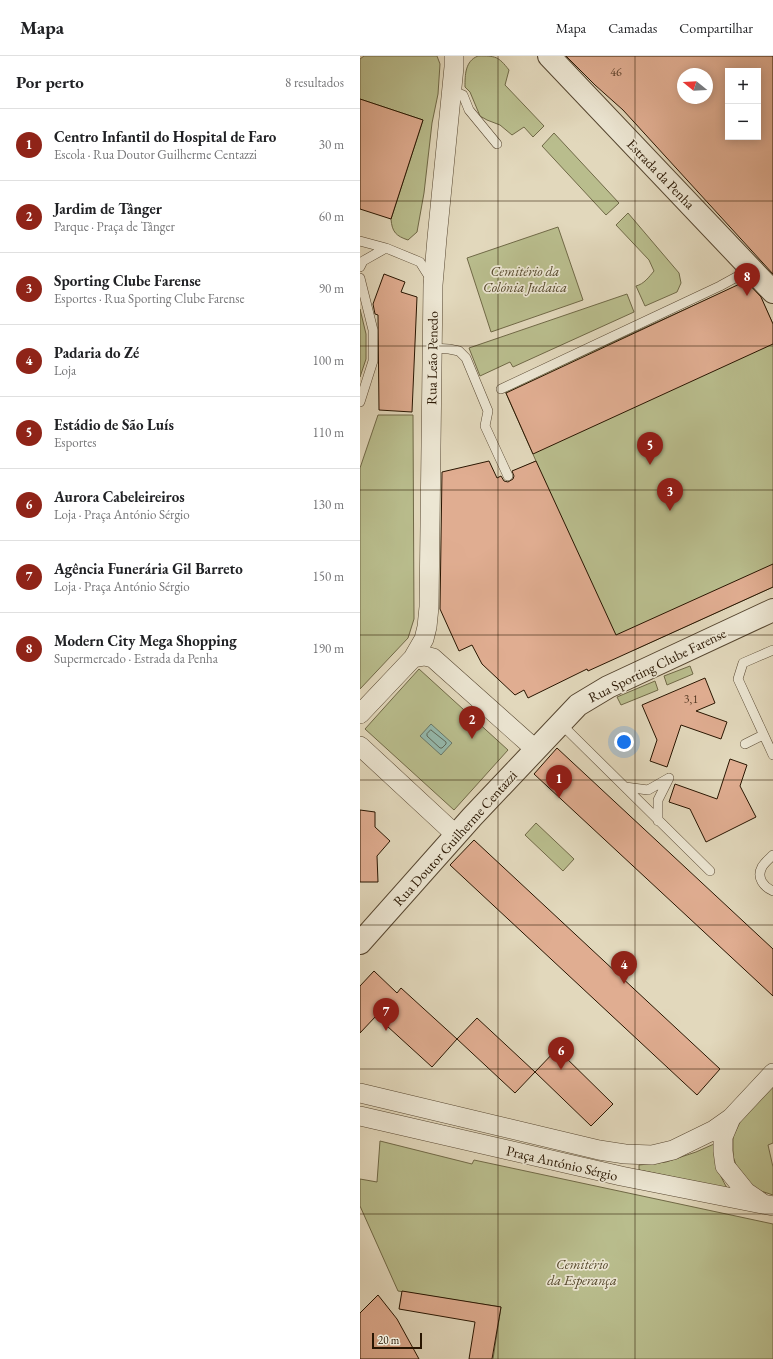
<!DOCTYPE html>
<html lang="pt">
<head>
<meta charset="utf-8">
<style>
	body { margin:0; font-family:"EB Garamond",serif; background:#f6f6f6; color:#202124 }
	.controls { position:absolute; right:12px; top:12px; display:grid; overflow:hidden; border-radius:0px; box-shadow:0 2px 10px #0003 }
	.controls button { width:36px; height:36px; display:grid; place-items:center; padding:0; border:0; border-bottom:1px solid #e0e0e0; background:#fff; color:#202124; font:20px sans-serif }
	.compass { position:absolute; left:317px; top:12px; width:36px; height:36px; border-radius:50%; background:#fff; box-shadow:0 2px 10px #0003; rotate:288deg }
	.scale { position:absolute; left:12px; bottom:10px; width:50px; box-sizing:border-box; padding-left:4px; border:2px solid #281501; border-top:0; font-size:11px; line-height:14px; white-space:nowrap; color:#281501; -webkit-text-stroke:3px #ece6d3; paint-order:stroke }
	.you { position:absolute; left:264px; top:686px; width:14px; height:14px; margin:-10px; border:3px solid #fff; border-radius:50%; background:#1a73e8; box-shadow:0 0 0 6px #1a73e833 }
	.badge { display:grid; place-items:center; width:26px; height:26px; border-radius:50%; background:#8f2418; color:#fff; font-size:13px; font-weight:700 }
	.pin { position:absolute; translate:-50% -33px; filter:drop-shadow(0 1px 2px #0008) }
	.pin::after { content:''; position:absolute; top:21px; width:14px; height:12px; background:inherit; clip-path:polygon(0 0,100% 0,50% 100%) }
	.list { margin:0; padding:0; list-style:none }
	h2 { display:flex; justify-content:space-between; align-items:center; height:52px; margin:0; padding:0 16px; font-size:17px }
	h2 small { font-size:13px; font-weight:400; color:#757577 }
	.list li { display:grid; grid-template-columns:26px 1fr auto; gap:12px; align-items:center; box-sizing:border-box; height:72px; padding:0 16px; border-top:1px solid #e0e0e0 }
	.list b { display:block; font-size:15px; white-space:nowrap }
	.list p { margin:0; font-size:13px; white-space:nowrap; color:#757577 }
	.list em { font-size:13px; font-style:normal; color:#757577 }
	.map { position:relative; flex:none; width:413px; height:1303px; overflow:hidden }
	header { display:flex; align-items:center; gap:24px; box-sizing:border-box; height:56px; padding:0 20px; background:#fff; border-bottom:1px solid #e0e0e0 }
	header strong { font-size:19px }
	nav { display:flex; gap:22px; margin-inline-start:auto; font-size:14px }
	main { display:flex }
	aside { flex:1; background:#fff }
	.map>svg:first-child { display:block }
	.green { fill:#b9bd8d; stroke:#706947 }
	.water { fill:#95baae; stroke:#697869 }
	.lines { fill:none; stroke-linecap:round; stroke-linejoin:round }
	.shore { stroke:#5e6858; stroke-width:1 }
	.building { fill:#e0ad91; stroke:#281501; fill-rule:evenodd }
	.service-casing { stroke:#564630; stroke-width:10 }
	.minor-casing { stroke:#564630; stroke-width:20 }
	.tertiary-casing { stroke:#564630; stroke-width:24 }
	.service { stroke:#ece6d3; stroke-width:9 }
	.minor { stroke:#ece6d3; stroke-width:19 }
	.tertiary { stroke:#ece6d3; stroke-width:22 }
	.grid { fill:none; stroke:#281501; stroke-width:1; stroke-opacity:0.55 }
	.labels { text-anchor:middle; stroke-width:3.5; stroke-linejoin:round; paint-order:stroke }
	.number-label { font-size:12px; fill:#563b25 }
	.street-label { font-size:14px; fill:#281501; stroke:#ece6d3 }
	.park-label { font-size:14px; font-style:italic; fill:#54472b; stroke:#ece6d3 }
</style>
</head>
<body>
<header>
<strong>Mapa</strong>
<nav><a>Mapa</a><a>Camadas</a><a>Compartilhar</a></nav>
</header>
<main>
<aside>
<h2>Por perto<small>8 resultados</small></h2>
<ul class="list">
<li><span class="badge">1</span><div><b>Centro Infantil do Hospital de Faro</b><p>Escola · Rua Doutor Guilherme Centazzi</p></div><em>30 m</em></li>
<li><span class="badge">2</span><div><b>Jardim de Tânger</b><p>Parque · Praça de Tânger</p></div><em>60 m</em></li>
<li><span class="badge">3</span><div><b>Sporting Clube Farense</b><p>Esportes · Rua Sporting Clube Farense</p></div><em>90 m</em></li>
<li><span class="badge">4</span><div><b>Padaria do Zé</b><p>Loja</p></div><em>100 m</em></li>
<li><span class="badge">5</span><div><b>Estádio de São Luís</b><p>Esportes</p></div><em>110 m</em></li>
<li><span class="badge">6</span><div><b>Aurora Cabeleireiros</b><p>Loja · Praça António Sérgio</p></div><em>130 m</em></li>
<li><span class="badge">7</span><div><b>Agência Funerária Gil Barreto</b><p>Loja · Praça António Sérgio</p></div><em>150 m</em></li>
<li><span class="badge">8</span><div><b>Modern City Mega Shopping</b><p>Supermercado · Estrada da Penha</p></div><em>190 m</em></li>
</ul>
</aside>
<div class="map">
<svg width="413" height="1303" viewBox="0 0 413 1303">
	<rect width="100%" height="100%" fill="#e2d8bc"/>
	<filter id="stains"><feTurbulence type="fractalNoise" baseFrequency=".005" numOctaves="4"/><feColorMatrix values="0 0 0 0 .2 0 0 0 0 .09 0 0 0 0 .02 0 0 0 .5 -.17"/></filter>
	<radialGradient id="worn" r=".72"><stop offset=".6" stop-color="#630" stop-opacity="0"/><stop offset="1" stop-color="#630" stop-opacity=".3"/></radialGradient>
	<path class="green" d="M4,0h73l3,8 -2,30 -6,29 -8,70 -7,39 -9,8c-12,-4 -16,-8 -17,-21l32,-99 -63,-21v-40z
		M118,0c18,0 20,0 31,14l-4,15 39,41 -11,11 -9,-10 -12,8 -12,-10 -13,-5 -7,-4 -10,-24 -5,-5c0,-12 0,-26 13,-31z
		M194,77l65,70 -13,12 -64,-69z
		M268,157l51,60 2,10 -4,9 -32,14 -9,-20c8,-2 13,-9 18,-15l-5,-11 -33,-35z
		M198,171l25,73 -92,32 -24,-74z
		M392,223l21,45v263l-139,63 -7,-14 -30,13 -81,-179 20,-9 -31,-70z
		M267,238l7,18 -121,55 -3,-5 -30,14 -11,-28z
		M0,253l6,25v25l-6,18z
		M18,359h35l1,204 -6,19 -48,51v-221z
		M330,610l3,8 -26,11 -3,-9z
		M59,613l89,81 -54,60 -89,-81z
		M295,625l3,9 -37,15 -4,-8z
		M176,767l38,36 -11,12 -38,-36z
		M413,1029v58l-5,2 5,22v28l-21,-7 -13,-14 -6,-18v-20l8,-16z
		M20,1085l92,23 2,-4 299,64v135h-280l8,-52 -103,-16 -38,-85v-27l17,3z
		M354,1088c0,18 4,28 13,44l-88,-18v-5l27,-3 30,-10z"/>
	<path class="water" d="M71,668l21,19 -11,12 -21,-19z"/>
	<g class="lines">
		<path class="shore" d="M71,674l15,12v2l-4,4h-2l-13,-12v-2z"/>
	</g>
	<path class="building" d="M206,0h207v218l-150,-164 -28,-25zM368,15h30v66h-30zM323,18h24v24h-24z
		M0,43l63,21 -32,99 -31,-10z
		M24,218l21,8 -4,10 16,5 -5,115 -33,-2 -1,-95 -3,-1 -2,-10z
		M386,225l15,16 12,27v20l-240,110 -27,-61z
		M129,405l8,17 4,-2 3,5 4,1 5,-3 1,-3 -2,-5 24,-10 80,174 157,-71v23l-185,84 -1,-2 -59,29 -4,-8 -9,5 -33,-31 -10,-19 -13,6 -19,-42 2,-137z
		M345,622l10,25 -19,8 31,11 -6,17 -40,-14 -14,42 -17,-6 7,-21 -15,-35z
		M197,692l216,201v47l-239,-222z
		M370,703l17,6 -7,21 16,31 -50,25 -16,-33 -21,-7 6,-18 42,15z
		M0,754l15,2v15l15,14 -13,15 1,26h-18z
		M114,784l246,229 -23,26 -247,-230z
		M14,915l23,22 4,-5 56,51 -25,28 -56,-51 -16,17v-47z
		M117,962l58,54 -20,21 -58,-54z
		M197,993l56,55 -22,22 -56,-54z
		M42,1235l99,16 -9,52h-23l6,-37 -76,-13z
		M18,1239l19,24 22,40h-59v-46z"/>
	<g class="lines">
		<defs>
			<path id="service" d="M92,35l11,4 6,15 28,34
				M0,185l26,7 34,14 10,16
				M0,211l3,-6 23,-13
				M0,222l13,52v31l-13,41
				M72,292l17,1 10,2 7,7 22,53 -3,15 23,50
				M141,333l219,-103 31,-17
				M413,594l-30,13 -5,16 35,76
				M200,667l150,148
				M385,688l18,-9
				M265,731l23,3 21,-12
				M298,765v-21l11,-22
				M413,799c-3,3 -9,8 -11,12 -6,11 2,20 11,24"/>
			<path id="minor" d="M53,602l11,-19 3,-12 2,-20 4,-322 4,-47 17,-171v-11
				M0,658l53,-56 12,-2 8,2 102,91
				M0,690l96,89
				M0,1037l239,57 26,4 27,1 21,-5 41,-20 17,-12 42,-45
				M0,1060l261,60 152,30
				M371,1062l-8,19v14l2,15 21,26 16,11"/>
			<path id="tertiary" d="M189,0l224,236
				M0,887l112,-126 106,-112 30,-18 165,-77"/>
		</defs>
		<use href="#service" class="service-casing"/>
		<use href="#minor" class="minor-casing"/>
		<use href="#tertiary" class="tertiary-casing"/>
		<use href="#service" class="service"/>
		<use href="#minor" class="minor"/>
		<use href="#tertiary" class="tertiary"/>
	</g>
	<path class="grid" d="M138,0v1303M275,0v1303M0,145h413M0,290h413M0,434h413M0,579h413M0,724h413M0,869h413M0,1013h413M0,1158h413"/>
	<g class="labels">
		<g class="number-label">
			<text x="256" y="20">46</text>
			<text x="331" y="647">3,1</text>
		</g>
		<g class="street-label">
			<text transform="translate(301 118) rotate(46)" y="5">Estrada da Penha</text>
			<text transform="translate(72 302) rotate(-89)" y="5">Rua Leão Penedo</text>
			<text transform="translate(297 609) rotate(-26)" y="5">Rua Sporting Clube Farense</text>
			<text transform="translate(95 782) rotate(-48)" y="5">Rua Doutor Guilherme Centazzi</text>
			<text transform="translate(202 1107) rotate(13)" y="5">Praça António Sérgio</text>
		</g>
		<g class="park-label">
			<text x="165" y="220">Cemitério da<tspan x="165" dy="16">Colónia Judaica</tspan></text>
			<text x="222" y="1213">Cemitério<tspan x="222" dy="16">da Esperança</tspan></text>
		</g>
	</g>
	<rect width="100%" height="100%" filter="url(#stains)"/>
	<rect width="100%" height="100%" fill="url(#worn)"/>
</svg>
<div class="controls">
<button>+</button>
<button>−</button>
</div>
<svg class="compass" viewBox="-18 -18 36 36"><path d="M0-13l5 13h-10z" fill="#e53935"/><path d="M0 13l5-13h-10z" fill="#757577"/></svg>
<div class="scale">20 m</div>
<div class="you"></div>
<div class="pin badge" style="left:199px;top:742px">1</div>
<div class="pin badge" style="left:112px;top:683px">2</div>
<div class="pin badge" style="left:310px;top:455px">3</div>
<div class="pin badge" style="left:264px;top:928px">4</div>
<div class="pin badge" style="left:290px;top:409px">5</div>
<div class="pin badge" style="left:201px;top:1014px">6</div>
<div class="pin badge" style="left:26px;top:975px">7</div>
<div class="pin badge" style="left:387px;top:240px">8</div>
</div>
</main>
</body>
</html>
